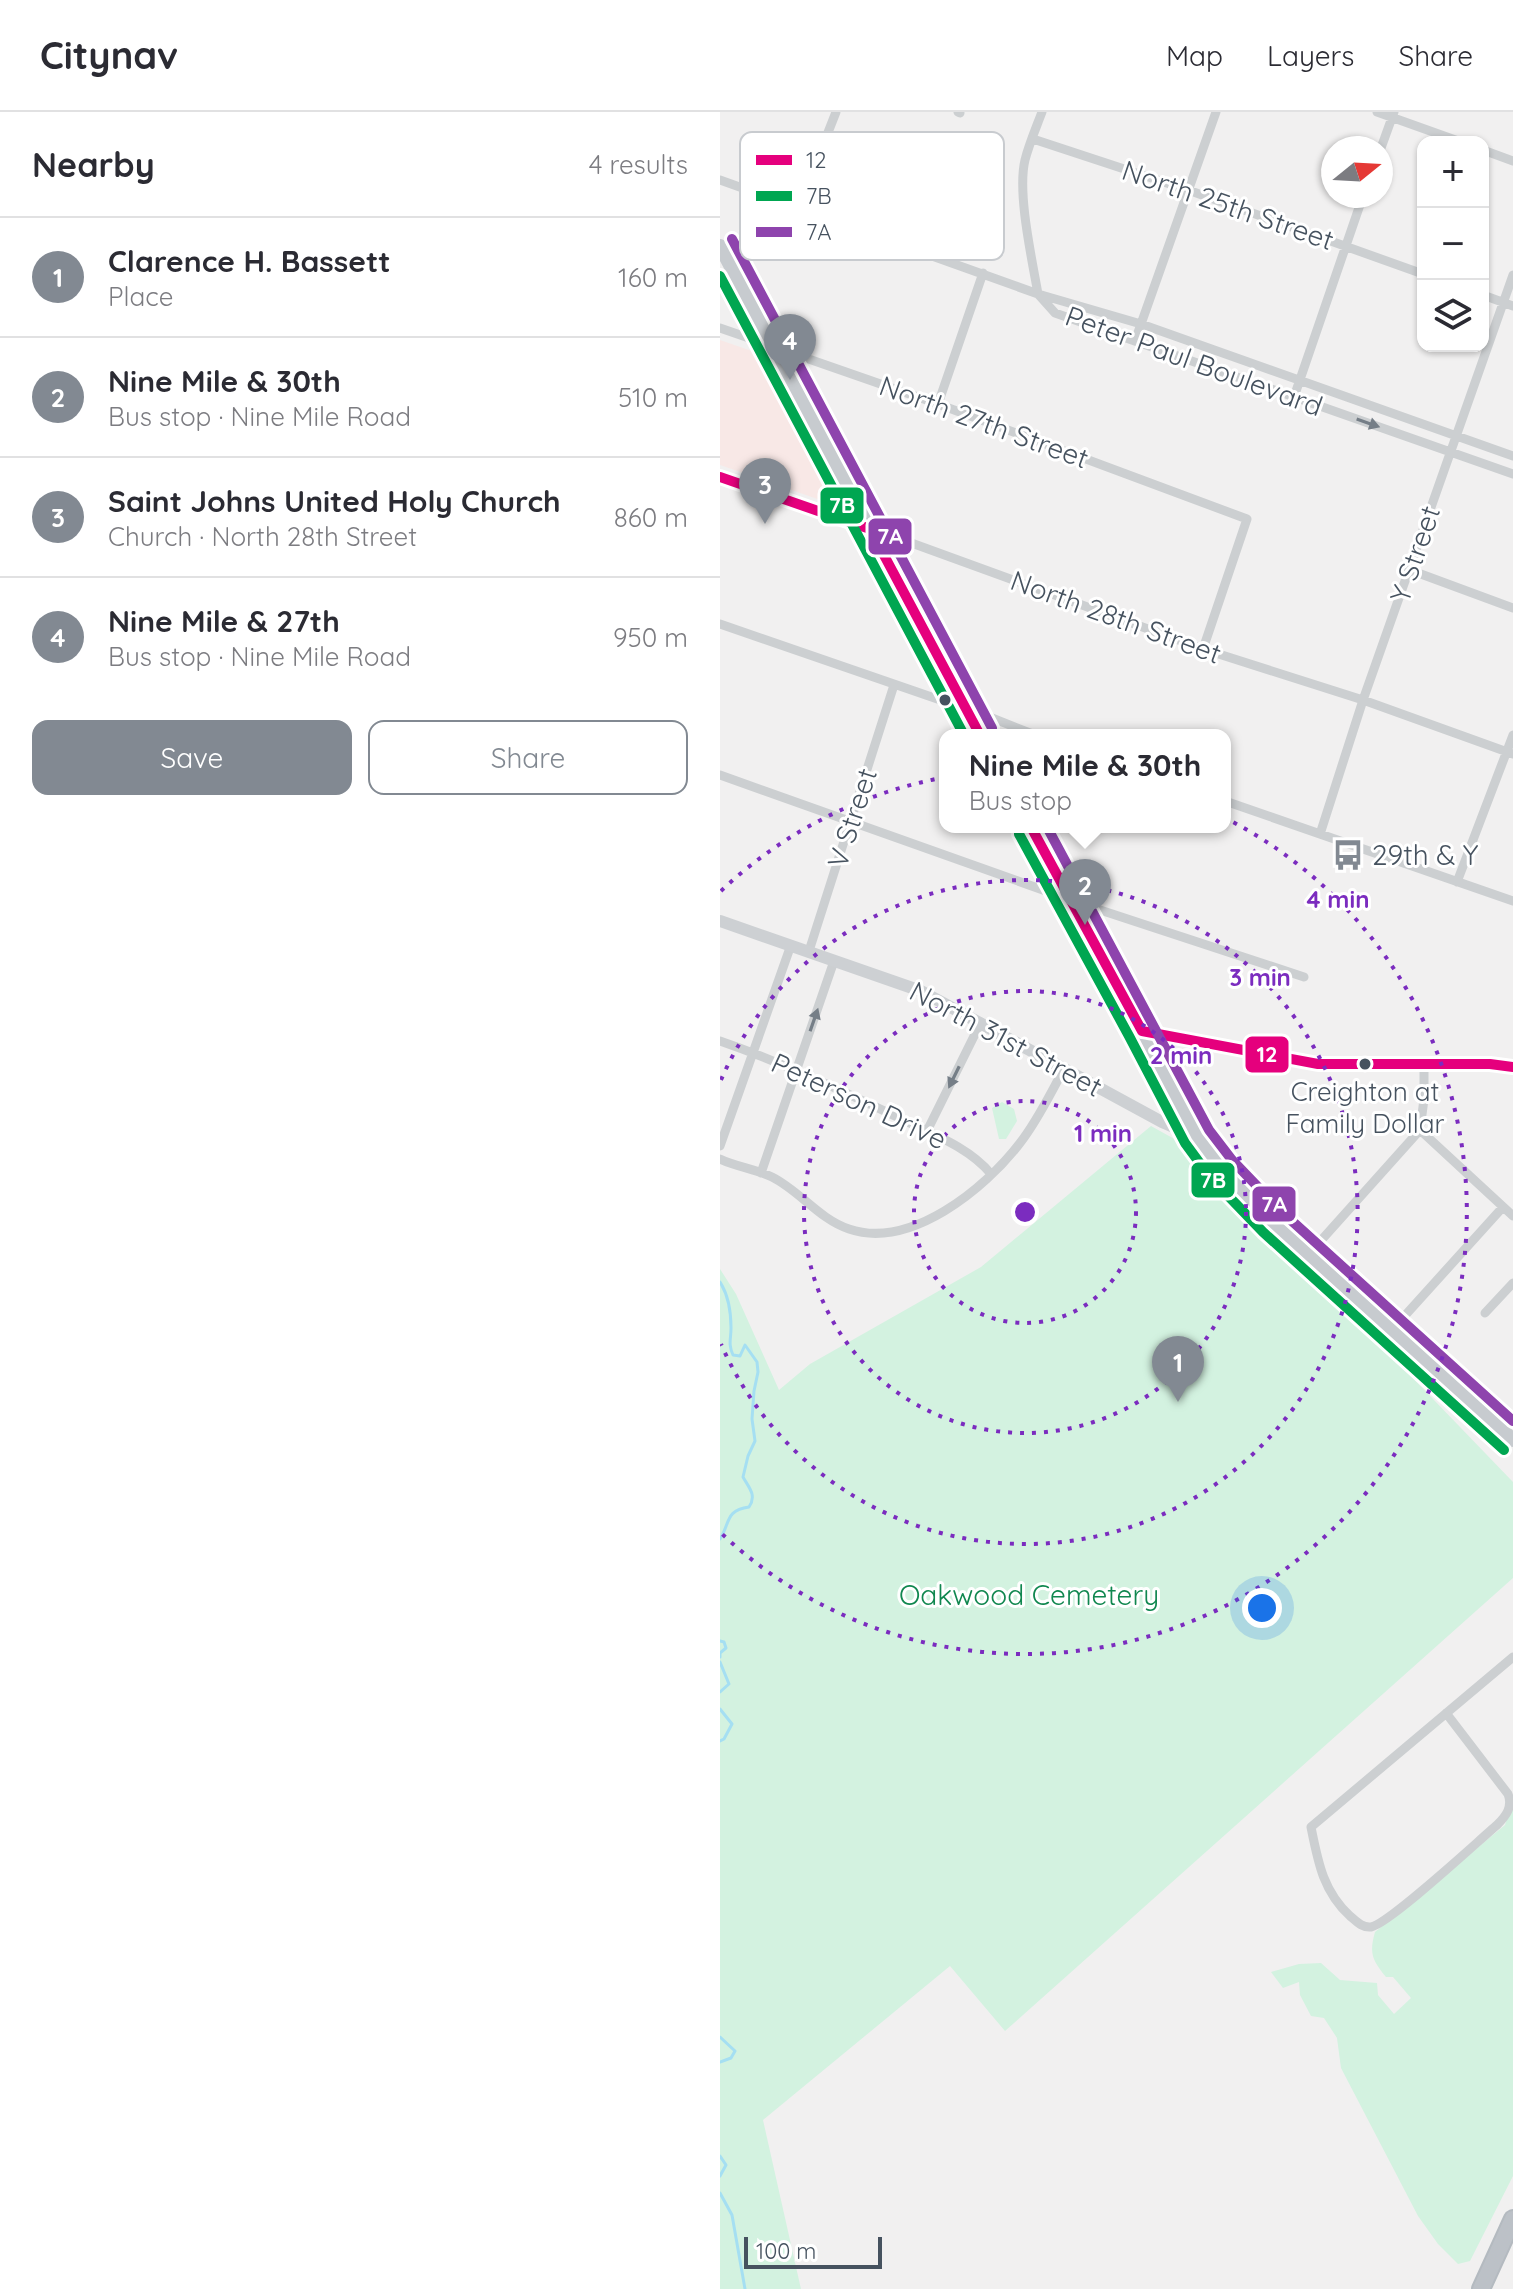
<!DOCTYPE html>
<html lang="en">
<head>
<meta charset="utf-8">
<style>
	body { margin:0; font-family:Quicksand,sans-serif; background:#f2f2f3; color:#2b2b33 }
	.controls { position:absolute; right:24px; top:24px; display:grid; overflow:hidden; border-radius:16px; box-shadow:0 2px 6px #0004 }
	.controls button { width:72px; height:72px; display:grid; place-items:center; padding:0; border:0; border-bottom:2px solid #e1e1e2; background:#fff; color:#2b2b33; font:40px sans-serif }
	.compass { position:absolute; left:601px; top:24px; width:72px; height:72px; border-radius:50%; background:#fff; box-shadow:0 2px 6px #0004; rotate:72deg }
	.scale { position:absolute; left:24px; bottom:20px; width:138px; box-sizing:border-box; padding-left:8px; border:4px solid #46525f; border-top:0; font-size:22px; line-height:28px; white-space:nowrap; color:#46525f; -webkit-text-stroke:6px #fff; paint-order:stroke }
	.you { position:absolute; left:542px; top:1496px; width:28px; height:28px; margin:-20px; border:6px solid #fff; border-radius:50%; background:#1a73e8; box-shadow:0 0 0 12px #1a73e833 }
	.badge { display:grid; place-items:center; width:52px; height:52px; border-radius:50%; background:#828992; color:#fff; font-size:26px; font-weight:700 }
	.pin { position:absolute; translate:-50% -66px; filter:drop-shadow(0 2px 4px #0008) }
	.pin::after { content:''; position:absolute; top:42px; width:28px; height:24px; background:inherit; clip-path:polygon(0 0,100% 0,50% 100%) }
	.popup { position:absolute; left:219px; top:617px; width:292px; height:104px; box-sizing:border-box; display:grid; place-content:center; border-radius:16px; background:#fff; filter:drop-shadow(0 2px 6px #0005); font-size:26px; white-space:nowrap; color:#7c7c81 }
	.popup b { font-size:30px; color:#2b2b33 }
	.popup::after { content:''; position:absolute; left:50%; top:100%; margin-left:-16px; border:16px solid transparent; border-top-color:#fff }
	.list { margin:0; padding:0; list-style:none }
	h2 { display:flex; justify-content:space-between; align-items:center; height:104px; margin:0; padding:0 32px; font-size:34px }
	h2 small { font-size:26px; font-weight:400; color:#7c7c81 }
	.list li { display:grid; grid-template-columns:52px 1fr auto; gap:24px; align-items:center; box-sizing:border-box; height:120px; padding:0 32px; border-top:2px solid #e1e1e2 }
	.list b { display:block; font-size:30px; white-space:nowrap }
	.list p { margin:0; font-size:26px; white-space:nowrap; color:#7c7c81 }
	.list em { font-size:26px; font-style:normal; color:#7c7c81 }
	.actions { display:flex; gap:16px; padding:24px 32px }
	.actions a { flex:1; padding:18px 0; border:2px solid #828992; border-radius:16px; text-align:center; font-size:28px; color:#828992 }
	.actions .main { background:#828992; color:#fff }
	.icon { flex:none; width:44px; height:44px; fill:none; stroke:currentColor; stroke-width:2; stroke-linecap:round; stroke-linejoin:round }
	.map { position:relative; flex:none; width:793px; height:2177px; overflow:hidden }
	header { display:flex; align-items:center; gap:48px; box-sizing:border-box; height:112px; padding:0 40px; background:#fff; border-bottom:2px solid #e1e1e2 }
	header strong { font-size:38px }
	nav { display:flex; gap:44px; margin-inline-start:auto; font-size:28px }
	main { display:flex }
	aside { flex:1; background:#fff }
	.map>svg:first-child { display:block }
	.medical { fill:#f8e8e6 }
	.green { fill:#d3f2e0 }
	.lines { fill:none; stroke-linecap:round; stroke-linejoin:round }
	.stream { stroke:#a5dff2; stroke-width:3 }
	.highway-casing { stroke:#b4bac0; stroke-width:20 }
	.street { stroke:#cccfd1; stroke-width:9 }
	.secondary { stroke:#cdd0d3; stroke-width:12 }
	.primary { stroke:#c7cbcf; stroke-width:14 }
	.highway { stroke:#bcc1c7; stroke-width:16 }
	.bus-1-casing { stroke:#fff; stroke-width:16 }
	.bus-2-casing { stroke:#fff; stroke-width:16 }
	.bus-3-casing { stroke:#fff; stroke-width:16 }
	.bus-1 { stroke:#e5007d; stroke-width:10 }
	.bus-2 { stroke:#00a651; stroke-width:10 }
	.bus-3 { stroke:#8e44ad; stroke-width:10 }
	.oneway { fill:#757e87 }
	.ring { fill:none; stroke:#7b2cbf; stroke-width:4; stroke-dasharray:4 8 }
	.bus-dot { fill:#46525f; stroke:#fff; stroke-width:3 }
	.labels { text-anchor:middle; stroke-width:6; stroke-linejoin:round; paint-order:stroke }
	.bus-label { font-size:26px; fill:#46525f; stroke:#fff }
	.street-label { font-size:28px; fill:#46525f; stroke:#fff }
	.poi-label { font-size:28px; fill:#46525f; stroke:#fff; text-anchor:start }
	.park-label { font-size:28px; fill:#10874f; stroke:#fff }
	.key { fill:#fff; stroke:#c8cbcf; stroke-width:2 }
	.key-label { font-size:22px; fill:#46525f }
	.centre { fill:#7b2cbf; stroke:#fff; stroke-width:4 }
	.ring-label { font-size:24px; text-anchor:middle; font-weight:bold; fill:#7b2cbf; stroke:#fff; stroke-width:6; stroke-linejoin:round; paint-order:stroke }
	.line-badge { stroke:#fff; stroke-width:3 }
	.badge-label { font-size:22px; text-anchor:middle; font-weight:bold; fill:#fff }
</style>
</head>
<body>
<header>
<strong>Citynav</strong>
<nav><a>Map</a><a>Layers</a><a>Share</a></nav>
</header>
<main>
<aside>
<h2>Nearby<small>4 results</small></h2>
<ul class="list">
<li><span class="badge">1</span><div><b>Clarence H. Bassett</b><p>Place</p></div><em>160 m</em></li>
<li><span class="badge">2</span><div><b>Nine Mile &amp; 30th</b><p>Bus stop · Nine Mile Road</p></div><em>510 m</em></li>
<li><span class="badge">3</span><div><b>Saint Johns United Holy Church</b><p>Church · North 28th Street</p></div><em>860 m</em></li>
<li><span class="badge">4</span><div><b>Nine Mile &amp; 27th</b><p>Bus stop · Nine Mile Road</p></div><em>950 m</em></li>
</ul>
<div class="actions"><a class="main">Save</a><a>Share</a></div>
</aside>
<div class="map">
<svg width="793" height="2177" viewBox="0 0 793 2177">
	<rect width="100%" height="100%" fill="#f1f0f0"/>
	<path class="medical" d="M0,228l46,16 83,154 -129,-45z"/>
	<path class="green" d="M282,990l12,7 3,12 -11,18h-7l-7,-31z
		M431,1014l36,20 10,8 316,328v96l-508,453 -55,-65 -187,154 38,169h-81v-1020l16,25 43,96 31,-26 171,-97z
		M793,1686v378l-43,85 -12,3 -20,-20 -20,-28 -77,-148 -4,-30 -13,-20 -13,-2 -11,-21 -1,-13 -16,6 -12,-16 28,-8 22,-1 19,17 37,3 1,12 16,19 17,-16 -18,-21h-7c-14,-17 -17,-24 -11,-45l130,-107z"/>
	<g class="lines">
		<path class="stream" d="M0,1170c9,14 11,29 11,46 0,11 -3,16 2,27l7,1 5,-11 12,17 1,10 -4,19 -2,28 3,22 -7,15 -5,21c6,11 14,18 6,30 -24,3 -19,17 -29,32
			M0,1529l4,1 2,6 -6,5v4
			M0,1550l9,22 -9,8
			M0,1597l12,15 -8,15 -4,2
			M0,1925l15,14 -4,7 -11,4
			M0,2044l6,9 -6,11
			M0,2081l12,22 13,74"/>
		<defs>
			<path id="highway" d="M761,2177l32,-70"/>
		</defs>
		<use href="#highway" class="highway-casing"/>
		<path class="street" d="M238,0l2,1
			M657,0l84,30
			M313,27l155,51 235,84
			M661,36l13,-36
			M763,38l30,11
			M0,68l318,114 103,30 372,132
			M78,97l38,-97
			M318,182l17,19 458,161
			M318,182c-6,-35 -21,-101 -13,-134 4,-16 11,-32 17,-48
			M763,183l30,11
			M0,216l218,76 309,115 -44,130
			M415,229l81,-229
			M574,285l69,-201
			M218,292l45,-131
			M0,365l164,56 319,116 160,51 150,54
			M690,458l103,38
			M0,512l229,79c9,8 25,14 38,13l48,19
			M0,663l368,131 216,71
			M505,689l288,100
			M600,722l43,-134 150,-425
			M737,770l56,-147
			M89,839l85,-266
			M422,919l176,33h172l23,3
			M0,929c61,21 118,48 177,76 32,16 71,29 94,57
			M700,1018l93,86
			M207,1019l54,-109
			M0,1034l71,-201
			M0,1047c17,8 36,10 52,18 28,14 47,42 77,52 61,21 136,-40 171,-86 18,-23 30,-49 44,-74
			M41,1061l73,-212
			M588,1143l112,-125 4,-31v-36
			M765,1201l28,-30
			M671,1219l112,-124
			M726,1601l62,81c5,13 -2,22 -11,31 -20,17 -107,98 -126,102 -9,1 -15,-6 -21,-11 -27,-25 -32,-54 -39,-89l202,-170"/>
		<path class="secondary" d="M0,809l201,70 241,131 35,15"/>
		<path class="primary" d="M0,134l260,489
			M311,715l110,202 56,108 24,32 51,53 241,218"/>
		<use href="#highway" class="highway"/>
		<defs>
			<path id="bus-1" d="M0,365l150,52
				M150,417l110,206
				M311,715l111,204
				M422,919l176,33h172l23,3"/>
			<path id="bus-2" d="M0,164l244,459
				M299,722l110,202 56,107 25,34 53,55 241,218"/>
			<path id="bus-3" d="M12,127l260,489
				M327,715l162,303 23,30 50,52 231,209"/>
		</defs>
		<use href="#bus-1" class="bus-1-casing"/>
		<use href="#bus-2" class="bus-2-casing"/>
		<use href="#bus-3" class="bus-3-casing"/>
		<use href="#bus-1" class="bus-1"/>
		<use href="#bus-2" class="bus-2"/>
		<use href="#bus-3" class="bus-3"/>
	</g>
	<defs><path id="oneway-solid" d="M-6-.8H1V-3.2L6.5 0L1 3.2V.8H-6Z" transform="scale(2)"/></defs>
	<g class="oneway">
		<use href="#oneway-solid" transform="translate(648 311) rotate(19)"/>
		<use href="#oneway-solid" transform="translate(94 908) rotate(-71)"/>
		<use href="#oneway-solid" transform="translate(234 965) rotate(116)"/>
	</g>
	<g class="ring">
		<circle cx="305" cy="1100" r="111"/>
		<circle cx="305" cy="1100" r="221"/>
		<path d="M1 968A332 332 0 1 1 1 1232"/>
		<path d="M1 779A442 442 0 1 1 1 1421"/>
	</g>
	<defs>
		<symbol id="bus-bare" viewBox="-9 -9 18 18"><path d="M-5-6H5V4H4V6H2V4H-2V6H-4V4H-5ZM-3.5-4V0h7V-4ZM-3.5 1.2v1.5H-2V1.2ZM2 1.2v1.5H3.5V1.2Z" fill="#828992" stroke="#fff" stroke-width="2.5" paint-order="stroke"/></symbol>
	</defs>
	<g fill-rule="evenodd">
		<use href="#bus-bare" x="606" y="721" width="44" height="44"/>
	</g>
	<g class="bus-dot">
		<circle cx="225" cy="588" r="7"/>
		<circle cx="645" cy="952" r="7"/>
	</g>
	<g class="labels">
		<g class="bus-label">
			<text x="645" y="989">Creighton at<tspan x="645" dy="32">Family Dollar</tspan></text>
		</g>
		<g class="street-label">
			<text transform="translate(508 93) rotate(19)" y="10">North 25th Street</text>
			<text transform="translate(474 249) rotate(20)" y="10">Peter Paul Boulevard</text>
			<text transform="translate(264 310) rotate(20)" y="10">North 27th Street</text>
			<text transform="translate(695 442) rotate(-71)" y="10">Y Street</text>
			<text transform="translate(396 505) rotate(20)" y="10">North 28th Street</text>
			<text transform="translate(132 706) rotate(-72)" y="10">V Street</text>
			<text transform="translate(286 927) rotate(28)" y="10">North 31st Street</text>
			<text transform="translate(139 989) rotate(25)" y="10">Peterson Drive</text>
		</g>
		<g class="poi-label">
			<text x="652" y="753">29th &amp; Y</text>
		</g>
		<g class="park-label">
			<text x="309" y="1493">Oakwood Cemetery</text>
		</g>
	</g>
	<rect x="20" y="20" width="264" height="128" rx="12" class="key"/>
	<rect x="36" y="43" width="36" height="10" fill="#e5007d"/>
	<rect x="36" y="79" width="36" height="10" fill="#00a651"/>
	<rect x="36" y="115" width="36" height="10" fill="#8e44ad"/>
	<g class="key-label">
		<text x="86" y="56">12</text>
		<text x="86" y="92">7B</text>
		<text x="86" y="128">7A</text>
	</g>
	<circle cx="305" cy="1100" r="12" class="centre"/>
	<g class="ring-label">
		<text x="618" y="796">4 min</text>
		<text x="540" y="874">3 min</text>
		<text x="461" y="952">2 min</text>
		<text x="383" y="1030">1 min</text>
	</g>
	<g class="line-badge">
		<rect x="99" y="374" width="46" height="39" rx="8" fill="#00a651"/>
		<rect x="147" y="405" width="46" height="39" rx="8" fill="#8e44ad"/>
		<rect x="524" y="923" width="46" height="39" rx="8" fill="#e5007d"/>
		<rect x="470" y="1049" width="46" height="38" rx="8" fill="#00a651"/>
		<rect x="531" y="1073" width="46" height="38" rx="8" fill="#8e44ad"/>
	</g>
	<g class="badge-label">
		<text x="122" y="401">7B</text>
		<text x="170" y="432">7A</text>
		<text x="547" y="950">12</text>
		<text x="493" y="1076">7B</text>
		<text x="554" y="1100">7A</text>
	</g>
</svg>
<div class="controls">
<button>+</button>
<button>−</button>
<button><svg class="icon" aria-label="layers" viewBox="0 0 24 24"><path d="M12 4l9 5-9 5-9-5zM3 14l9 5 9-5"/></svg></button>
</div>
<svg class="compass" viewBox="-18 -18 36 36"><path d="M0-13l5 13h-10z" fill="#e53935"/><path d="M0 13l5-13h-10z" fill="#7c7c81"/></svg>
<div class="scale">100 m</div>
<div class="you"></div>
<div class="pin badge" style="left:458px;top:1290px">1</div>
<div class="pin badge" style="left:365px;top:813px">2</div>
<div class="popup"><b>Nine Mile &amp; 30th</b>Bus stop</div>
<div class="pin badge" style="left:45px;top:412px">3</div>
<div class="pin badge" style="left:70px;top:268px">4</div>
</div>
</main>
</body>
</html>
